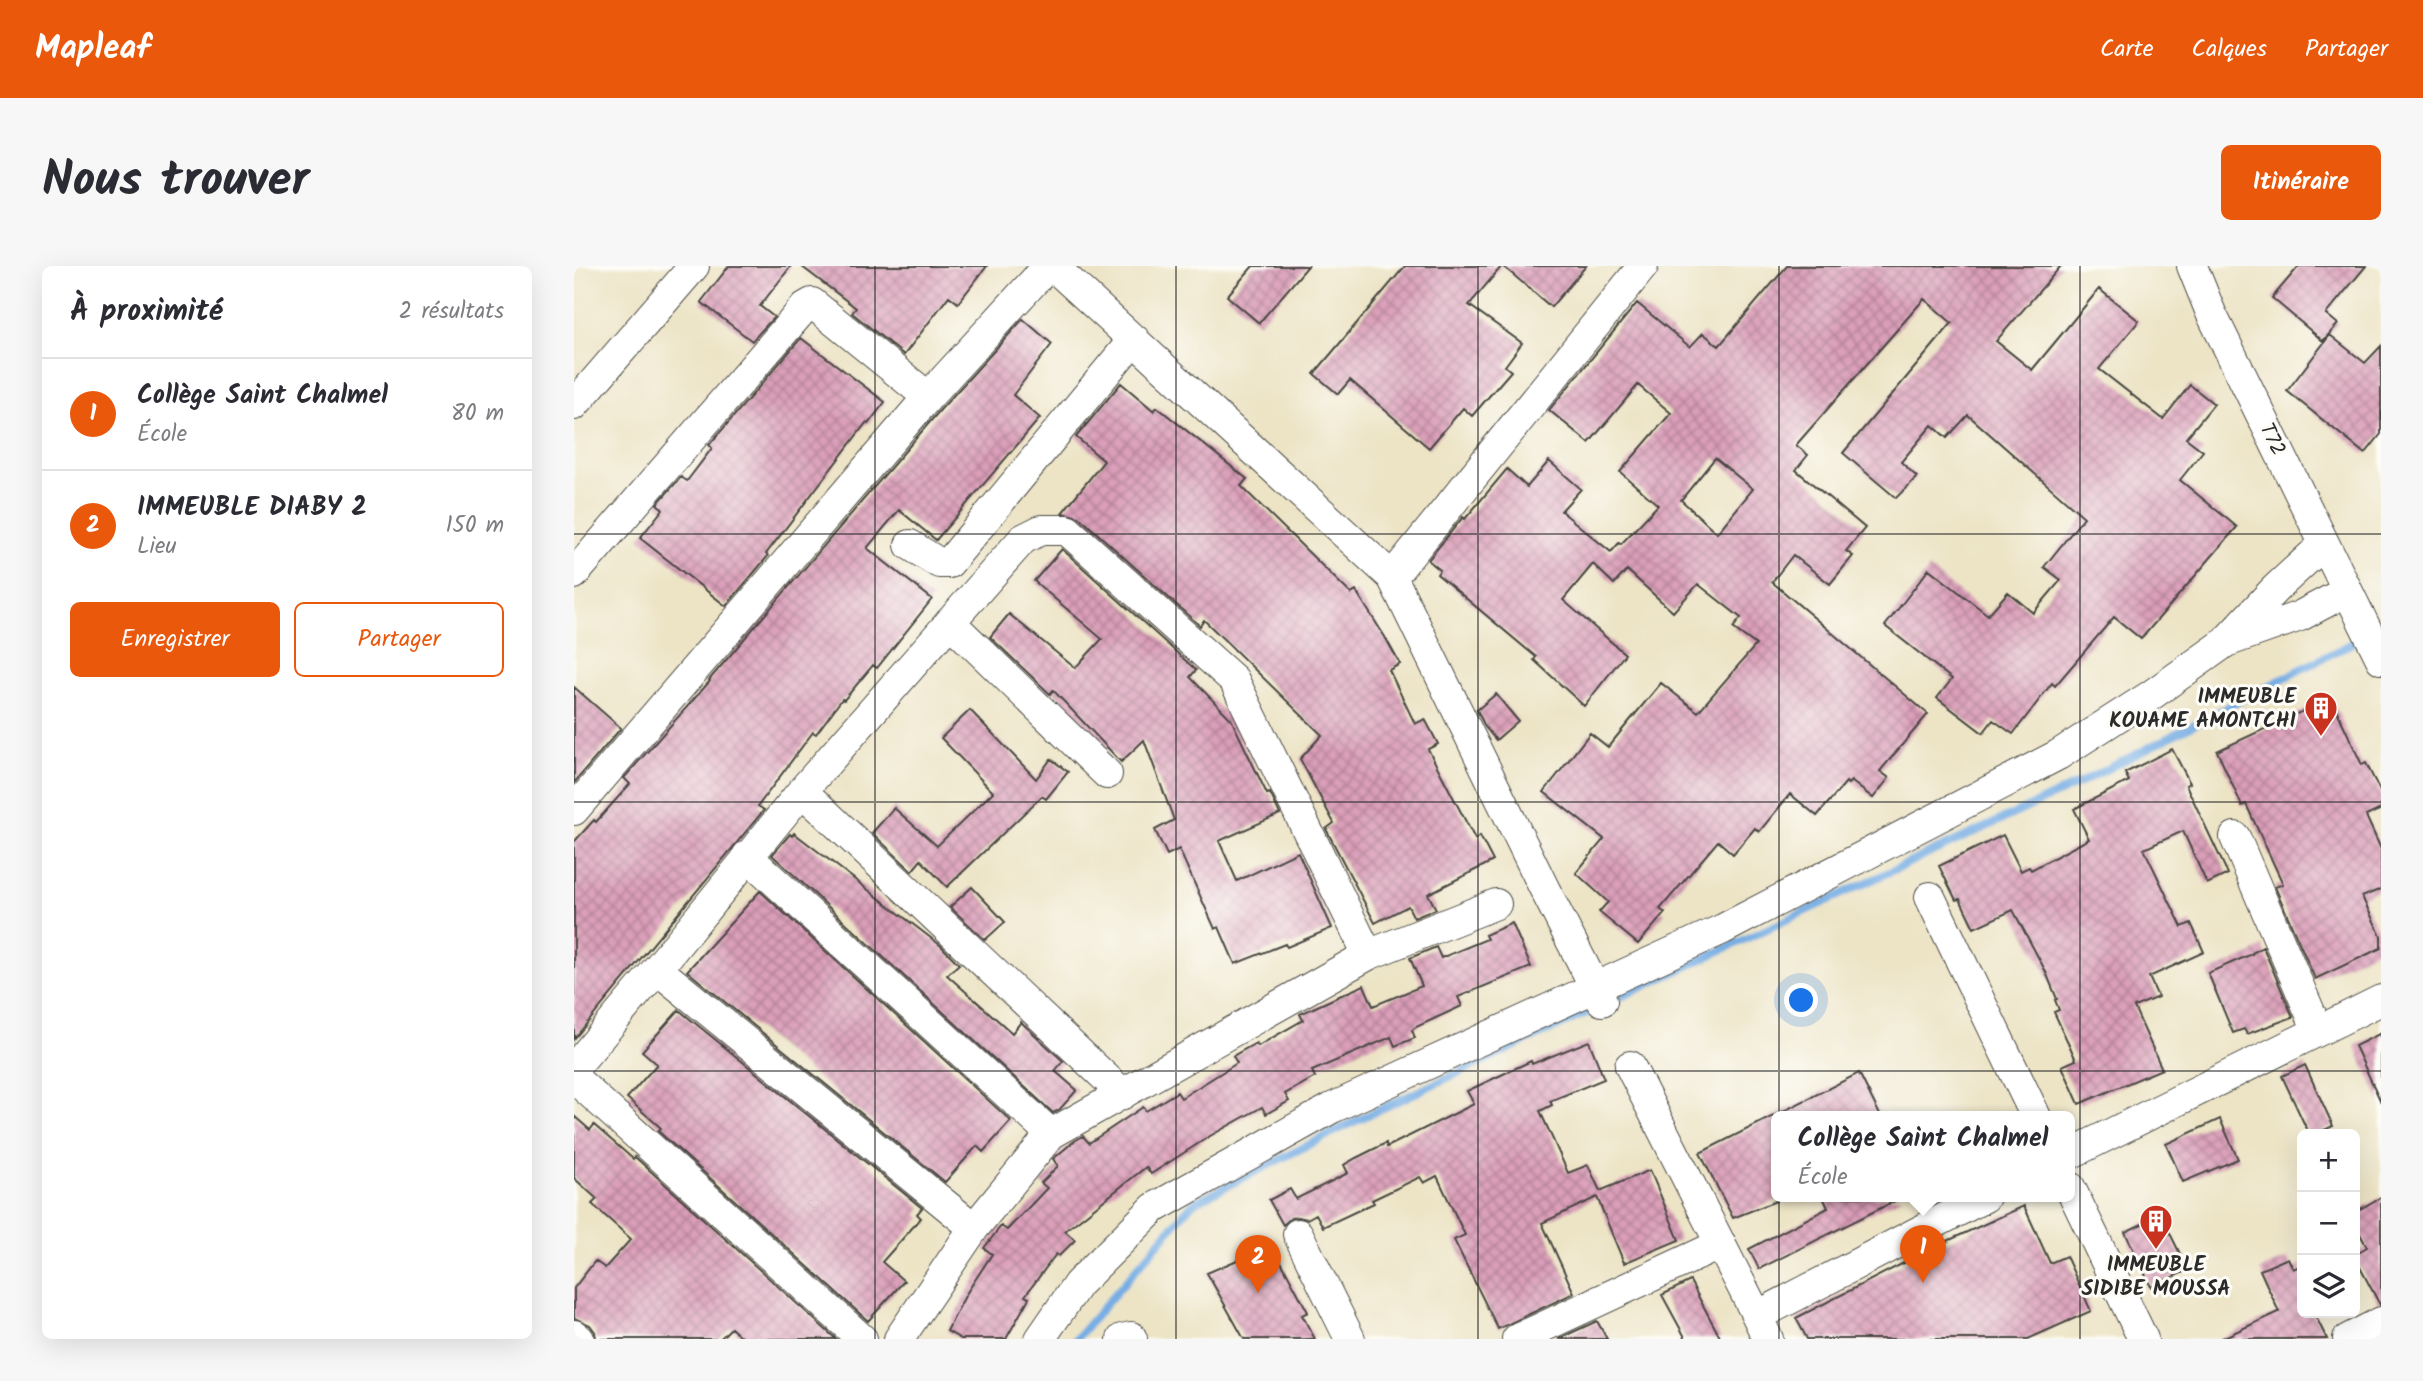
<!DOCTYPE html>
<html lang="fr">
<head>
<meta charset="utf-8">
<style>
	body { margin:0; font-family:Kalam,sans-serif; background:#f7f7f7; color:#2b2b33 }
	.controls { position:absolute; right:21px; bottom:21px; display:grid; overflow:hidden; border-radius:10px; box-shadow:0 7px 28px #0002 }
	.controls button { width:63px; height:63px; display:grid; place-items:center; padding:0; border:0; border-bottom:2px solid #e1e1e2; background:#fff; color:#2b2b33; font:35px sans-serif }
	.you { position:absolute; left:1228px; top:735px; width:24px; height:24px; margin:-18px; border:5px solid #fff; border-radius:50%; background:#1a73e8; box-shadow:0 0 0 10px #1a73e833 }
	.badge { display:grid; place-items:center; width:46px; height:46px; border-radius:50%; background:#ea580c; color:#fff; font-size:23px; font-weight:700 }
	.pin { position:absolute; translate:-50% -58px; filter:drop-shadow(0 2px 4px #0008) }
	.pin::after { content:''; position:absolute; top:37px; width:24px; height:21px; background:inherit; clip-path:polygon(0 0,100% 0,50% 100%) }
	.popup { position:absolute; left:1197px; top:845px; width:304px; height:91px; box-sizing:border-box; display:grid; place-content:center; border-radius:10px; background:#fff; filter:drop-shadow(0 2px 5px #0005); font-size:23px; white-space:nowrap; color:#7c7c81 }
	.popup b { font-size:26px; color:#2b2b33 }
	.popup::after { content:''; position:absolute; left:50%; top:100%; margin-left:-14px; border:14px solid transparent; border-top-color:#fff }
	.list { margin:0; padding:0; list-style:none }
	h2 { display:flex; justify-content:space-between; align-items:center; height:91px; margin:0; padding:0 28px; font-size:30px }
	h2 small { font-size:23px; font-weight:400; color:#7c7c81 }
	.list li { display:grid; grid-template-columns:46px 1fr auto; gap:21px; align-items:center; box-sizing:border-box; height:112px; padding:0 28px; border-top:2px solid #e1e1e2 }
	.list b { display:block; font-size:26px; white-space:nowrap }
	.list p { margin:0; font-size:23px; white-space:nowrap; color:#7c7c81 }
	.list em { font-size:23px; font-style:normal; color:#7c7c81 }
	.actions { display:flex; gap:14px; padding:21px 28px }
	.actions a { flex:1; padding:16px 0; border:2px solid #ea580c; border-radius:10px; text-align:center; font-size:24px; color:#ea580c }
	.actions .main { background:#ea580c; color:#fff }
	.icon { flex:none; width:38px; height:38px; fill:none; stroke:currentColor; stroke-width:2; stroke-linecap:round; stroke-linejoin:round }
	.map { position:relative; flex:none; width:1807px; height:1073px; overflow:hidden; border-radius:10px }
	header { display:flex; align-items:center; gap:42px; box-sizing:border-box; height:98px; padding:0 35px; background:#ea580c; color:#fff }
	header strong { font-size:33px }
	nav { display:flex; gap:38px; margin-inline-start:auto; font-size:24px }
	.intro { display:flex; align-items:center; justify-content:space-between; box-sizing:border-box; height:168px; padding:0 42px }
	h1 { margin:0; font-size:49px }
	.button { padding:18px 32px; border-radius:10px; background:#ea580c; color:#fff; font-size:24px; font-weight:700 }
	main { display:flex; gap:42px; padding:0 42px }
	aside { flex:1; background:#fff; border-radius:10px; box-shadow:0 7px 28px #0002 }
	.map>svg:first-child { display:block }
	.lines { fill:none; stroke-linecap:round; stroke-linejoin:round }
	.stream { stroke:#76ade4; stroke-width:8 }
	.building { fill:url(#building-cross-hatch); fill-rule:evenodd }
	.minor-casing { stroke:#484742; stroke-width:32 }
	.minor { stroke:#fff; stroke-width:30 }
	.grid { fill:none; stroke:#2b2b2b; stroke-width:2; stroke-opacity:0.55 }
	.labels { text-anchor:middle; stroke-width:6; stroke-linejoin:round; paint-order:stroke }
	.street-label { font-size:21px; fill:#2b2b2b; stroke:#fdfcf7 }
	.poi-label { font-size:21px; font-weight:bold; fill:#2b2b2b; stroke:#fdfcf7; text-anchor:end }
</style>
</head>
<body>
<header>
<strong>Mapleaf</strong>
<nav><a>Carte</a><a>Calques</a><a>Partager</a></nav>
</header>
<div class="intro"><h1>Nous trouver</h1><a class="button">Itinéraire</a></div>
<main>
<aside>
<h2>À proximité<small>2 résultats</small></h2>
<ul class="list">
<li><span class="badge">1</span><div><b>Collège Saint Chalmel</b><p>École</p></div><em>80 m</em></li>
<li><span class="badge">2</span><div><b>IMMEUBLE DIABY 2</b><p>Lieu</p></div><em>150 m</em></li>
</ul>
<div class="actions"><a class="main">Enregistrer</a><a>Partager</a></div>
</aside>
<div class="map">
<svg width="1807" height="1073" viewBox="0 0 1807 1073">
	<defs>
		<pattern id="building-cross-hatch" width="8" height="8" patternUnits="userSpaceOnUse" patternTransform="scale(1.75)"><rect width="8" height="8" fill="#db9fb9"/><path d="M0 0l8 8M0 8l8-8" fill="none" stroke="#b28297"/></pattern>
	</defs>
	<rect width="100%" height="100%" fill="#fdfcf7"/>
	<filter id="ink" filterUnits="userSpaceOnUse"><feTurbulence type="fractalNoise" baseFrequency=".0143" numOctaves="2"/><feDisplacementMap in="SourceGraphic" scale="14" xChannelSelector="R" yChannelSelector="G"/><feConvolveMatrix kernelMatrix="1 2 1 2 8 2 1 2 1" color-interpolation-filters="sRGB"/></filter>
	<filter id="wash" filterUnits="userSpaceOnUse"><feTurbulence type="fractalNoise" baseFrequency=".00686" numOctaves="4" result="noise"/><feDisplacementMap in="SourceGraphic" scale="28" xChannelSelector="R" yChannelSelector="G"/><feGaussianBlur stdDeviation="1.57" result="paint"/><feColorMatrix in="noise" values="0 0 0 0 0 0 0 0 0 0 0 0 0 0 0 0 0 1.4 0 .05"/><feComposite in="paint" operator="in"/></filter>
	<g filter="url(#wash)">
		<rect width="100%" height="100%" fill="#ede4c6"/>
		<g class="lines">
			<path class="stream" d="M502,1073l117,-136 179,-90 704,-328 288,-148"/>
		</g>
		<g id="blocks">
			<path class="building" d="M155,0h62l-31,40 14,11 -22,24 -51,-39z
				M227,0h186l-29,37 -9,-7 -45,59 -52,-42 4,-5z
				M679,0h55l-49,57 -32,-27z
				M831,0h97l-33,39 53,38 -17,23 6,5 -39,45 -9,-8 -34,40 -79,-68 -12,14 -24,-20z
				M929,0h83l-35,41z
				M1213,0h274l-65,75 36,29 67,-81 40,32 -40,48 64,50 27,-34 24,19 -28,34 17,13 -23,29 57,47 -96,112 -27,-22 -59,69 -3,-3 -39,51 -20,-14 -10,13 -46,-35 15,-19 -67,-53 44,-57 59,46 20,-23 25,21 28,-33 -17,-13 40,-50 -116,-102 -21,23 -15,-13 -31,37 16,15 -21,21 -53,-45 109,-130 -28,-24 -128,146 12,10 -12,15 69,58 -19,23 7,5 -23,28 -37,-29 -21,27 156,132 -48,57 9,7 -16,20 -22,-17 -3,3 -2,-2 -29,34 -27,-22 -31,38 -4,-4 -22,26 -15,-13 -58,68 5,4 -27,31 -39,-32 9,-10 -32,-29 28,-34 -60,-47 46,-59 18,14 53,-64 37,29 58,-67 -23,-17 8,-10 -43,-34 -25,28 -46,-42 -13,14 -21,-20 -30,36 62,54 -41,52 -50,-46 2,-3 -99,-83 3,-4 -12,-10 35,-43 2,2 42,-50 20,18 22,-26 32,28 -20,22 50,41 8,-9 2,1 37,-39 -38,-33 51,-59 -33,-28 -49,58 -40,-33 88,-107 53,44 13,-14 16,13zM1141,192l38,31 -36,44 -36,-33z
				M1725,0h67l-40,48 12,10 -15,17 -51,-43z
				M449,53l29,25 -39,51 27,23 -104,122 -37,-30 -32,38 65,51 -55,69 -4,-3 -29,35 -2,-1 -26,35 -3,-2 -55,74 6,4 -190,229v-197l20,-22 2,2 34,-38 -6,-6 86,-97 -1,-1 232,-271z
				M1756,69l35,28 16,-17v88l-16,20 -78,-63z
				M227,72l84,64 -17,22 -2,-1 -100,131 2,2 -42,50 -86,-68 23,-29 -6,-5 24,-27 6,4 25,-33 -3,-3z
				M547,117l33,28 3,-4 90,72 -6,7 110,108 5,-3 29,46 15,27 -11,6 26,54 10,-5 13,25 -10,5 47,90 5,-3 13,25 -65,33 8,15 -22,9 -6,-12 -33,17 -49,-94 8,-6 -34,-64 22,-24 -118,-115 -4,6 -121,-109 -17,-4 42,-52 -28,-24z
				M488,283l134,121 -6,7 41,42 36,75 3,-1 10,21 -61,27 18,40 61,-29 34,76 -45,19 -2,-3 -50,20 -16,-37 -4,2 -36,-80 -12,6 -12,-25 19,-10 -30,-80 -23,22 -68,-72 -3,4 -60,-57 19,-23 66,54 27,-29 -68,-58z
				M0,421l47,41 -47,55z
				M922,428l22,27 -22,19 -11,-13 -8,-17z
				M1757,432l31,67 4,-2 15,30v16l-15,7 15,33v40l-19,8 19,39v12l-66,31 -40,-92 8,-3 -37,-80 -4,2 -25,-55z
				M396,444l66,69 15,-20 17,13 -22,27 -4,-3 -95,91 -26,-27 -9,11 -40,-38 22,-25 43,38 56,-54 -52,-54z
				M1598,483l18,34 -4,2 42,89 -21,10 -24,-53 -39,18 38,78 9,-4 13,29 -55,25 9,20 -24,10 28,62 -83,35 -17,-38 14,-6 -22,-48 5,-2 -4,-10 2,-1 -12,-29 -32,-60 -39,18 -14,-29 -4,1 -17,-34 64,-31 18,36 8,-4 2,3 58,-31 -15,-30 55,-28 -4,-8z
				M220,567l146,112 19,19 -12,11 65,58 9,-11 42,39 -8,10 22,19 -17,19 -7,4 -281,-258 18,-21 2,2z
				M398,621l33,35 -20,18 -35,-33z
				M186,625l251,230 -28,31 -6,-6 -32,36 -258,-211z
				M938,657l19,44 -73,30 4,9 -46,21 -4,3 3,8 -20,8 -4,-9 -79,34 3,6 -30,17 4,7 -23,13 -4,-7 -52,29 -59,38 -5,-7 -81,64 10,9 -16,16 -3,-2 -31,42 4,2 -23,41h-45l-14,-8 19,-37 26,-40 -8,-6 17,-22 6,4 40,-42 -6,-5 17,-17 -5,-7 20,-17 10,-6 6,7 54,-36 3,4 31,-19 4,6 56,-35 -4,-7 23,-13 2,3 45,-26 -3,-6 46,-21 18,-8 9,21 49,-20 -12,-28 26,-11 5,11 46,-19 -2,-4z
				M1689,681l30,70 -46,17 -3,-5 -11,4 -25,-60 44,-19v-1z
				M105,744l243,198 -5,6 4,4 -39,44 22,19 -36,40 -210,-190 3,-3 -34,-30 30,-34 -15,-13z
				M1807,767v69l-26,-56z
				M1015,775l15,38 -54,22 2,4 -12,6 28,62 20,-8 12,26 50,-21 29,70 -55,23 -27,-66 -55,26 32,70 -76,36 -44,-89 11,-5 -28,-59 -13,7 -4,-6 -48,23 2,3 -51,24 -7,-13 -9,5 -9,-2 -7,1 -8,7 -14,-25 21,-11 6,10 52,-26 -4,-8 12,-7 30,-15 1,4 87,-43 -7,-13 64,-30 1,3z
				M1731,799l28,61 -17,8h-7l-27,-58z
				M1285,807l22,44h-105v84l-43,17 -33,-65z
				M0,850l16,14 4,-5 39,34 2,-2 201,182h-93l-12,-11 -11,11h-124l-1,-7 -5,-7 -16,-7v-30l21,-27 10,7 26,-29 -39,-35 5,-5 -23,-21z
				M1646,853l18,40 -55,23 -17,-38z
				M1249,931h80l-144,72 -10,-20 79,-41z
				M1807,931v108h-1l-25,-47v-4l12,-7 -12,-22v-13z
				M1450,940l26,57 16,-7 25,55 -63,28h-221l-11,-21 147,-75z
				M1587,949l27,55 -37,17 -26,-55z
				M698,979l36,67 -6,3 13,24h-71l-37,-66z
				M1714,992l5,11 9,-4v48h12l13,26h-107l59,-27 -19,-42z
				M1116,1015l31,58h-35l-24,-44z
				M1023,1055l10,18h-49z"/>
		</g>
	</g>
	<g filter="url(#ink)">
		<use href="#blocks" fill-opacity="0" stroke="#484742" stroke-width="2"/>
		<g class="lines">
			<defs>
				<path id="minor" d="M479,0l339,311 152,311 58,113
					M1618,0l19,47 170,346
					M0,139l120,-139
					M336,279l29,18h10l185,-224
					M0,308l231,-267 7,-4 116,94
					M818,311l251,-311
					M376,356l157,152
					M1654,373l47,-50 49,-45
					M228,525l321,303
					M0,544l354,-413 120,-131
					M1661,571l83,194
					M173,590l304,278
					M1356,631l106,220
					M83,703l317,259
					M1056,800l127,250
					M0,802l83,-99 145,-178 221,-252 18,-9h26l167,150 134,275
					M0,812l288,261
					M1496,888l311,-154
					M1496,921l73,152
					M724,968l52,105
					M0,1069l5,4
					M325,1073l75,-111 77,-94 317,-179 128,-51
					M466,1073l38,-55 76,-76 178,-100 391,-179 335,-174 92,-59 76,-54 74,-26 47,-25
					M548,1073l9,-2 1,2
					M943,1073l204,-95
					M1194,1073l-11,-23 228,-119
					M1774,1073l33,-17"/>
			</defs>
			<use href="#minor" class="minor-casing"/>
			<use href="#minor" class="minor"/>
		</g>
	</g>
	<path class="grid" d="M301,0v1073M602,0v1073M904,0v1073M1205,0v1073M1506,0v1073M0,268h1807M0,536h1807M0,805h1807"/>
	<defs>
		<symbol id="building-pin" viewBox="-11 -11 22 30"><path d="M0 17L-7.5 6A9.5 9.5 0 1 1 7.5 6Z" fill="#c8321e" stroke="#fdfcf7"/><path d="M-4-6H4V6H1V3H-1V6H-4ZM-2.5-4.3h1.7v1.8h-1.7ZM.8-4.3h1.7v1.8H.8ZM-2.5-1h1.7V.8h-1.7ZM.8-1h1.7V.8H.8Z" fill="#fff"/></symbol>
	</defs>
	<g fill-rule="evenodd">
		<use href="#building-pin" x="1728" y="423" width="38" height="52"/>
		<use href="#building-pin" x="1563" y="936" width="38" height="52"/>
	</g>
	<g class="labels">
		<g class="street-label">
			<text transform="translate(1699 173) rotate(64)" y="7">T72</text>
		</g>
		<g class="poi-label">
			<text x="1722" y="437">IMMEUBLE<tspan x="1722" dy="24">KOUAME AMONTCHI</tspan></text>
			<text x="1582" y="1005" text-anchor="middle">IMMEUBLE<tspan x="1582" dy="24">SIDIBE MOUSSA</tspan></text>
		</g>
	</g>
</svg>
<div class="controls">
<button>+</button>
<button>−</button>
<button><svg class="icon" aria-label="layers" viewBox="0 0 24 24"><path d="M12 4l9 5-9 5-9-5zM3 14l9 5 9-5"/></svg></button>
</div>
<div class="you"></div>
<div class="pin badge" style="left:1349px;top:1017px">1</div>
<div class="popup"><b>Collège Saint Chalmel</b>École</div>
<div class="pin badge" style="left:684px;top:1027px">2</div>
</div>
</main>
</body>
</html>
